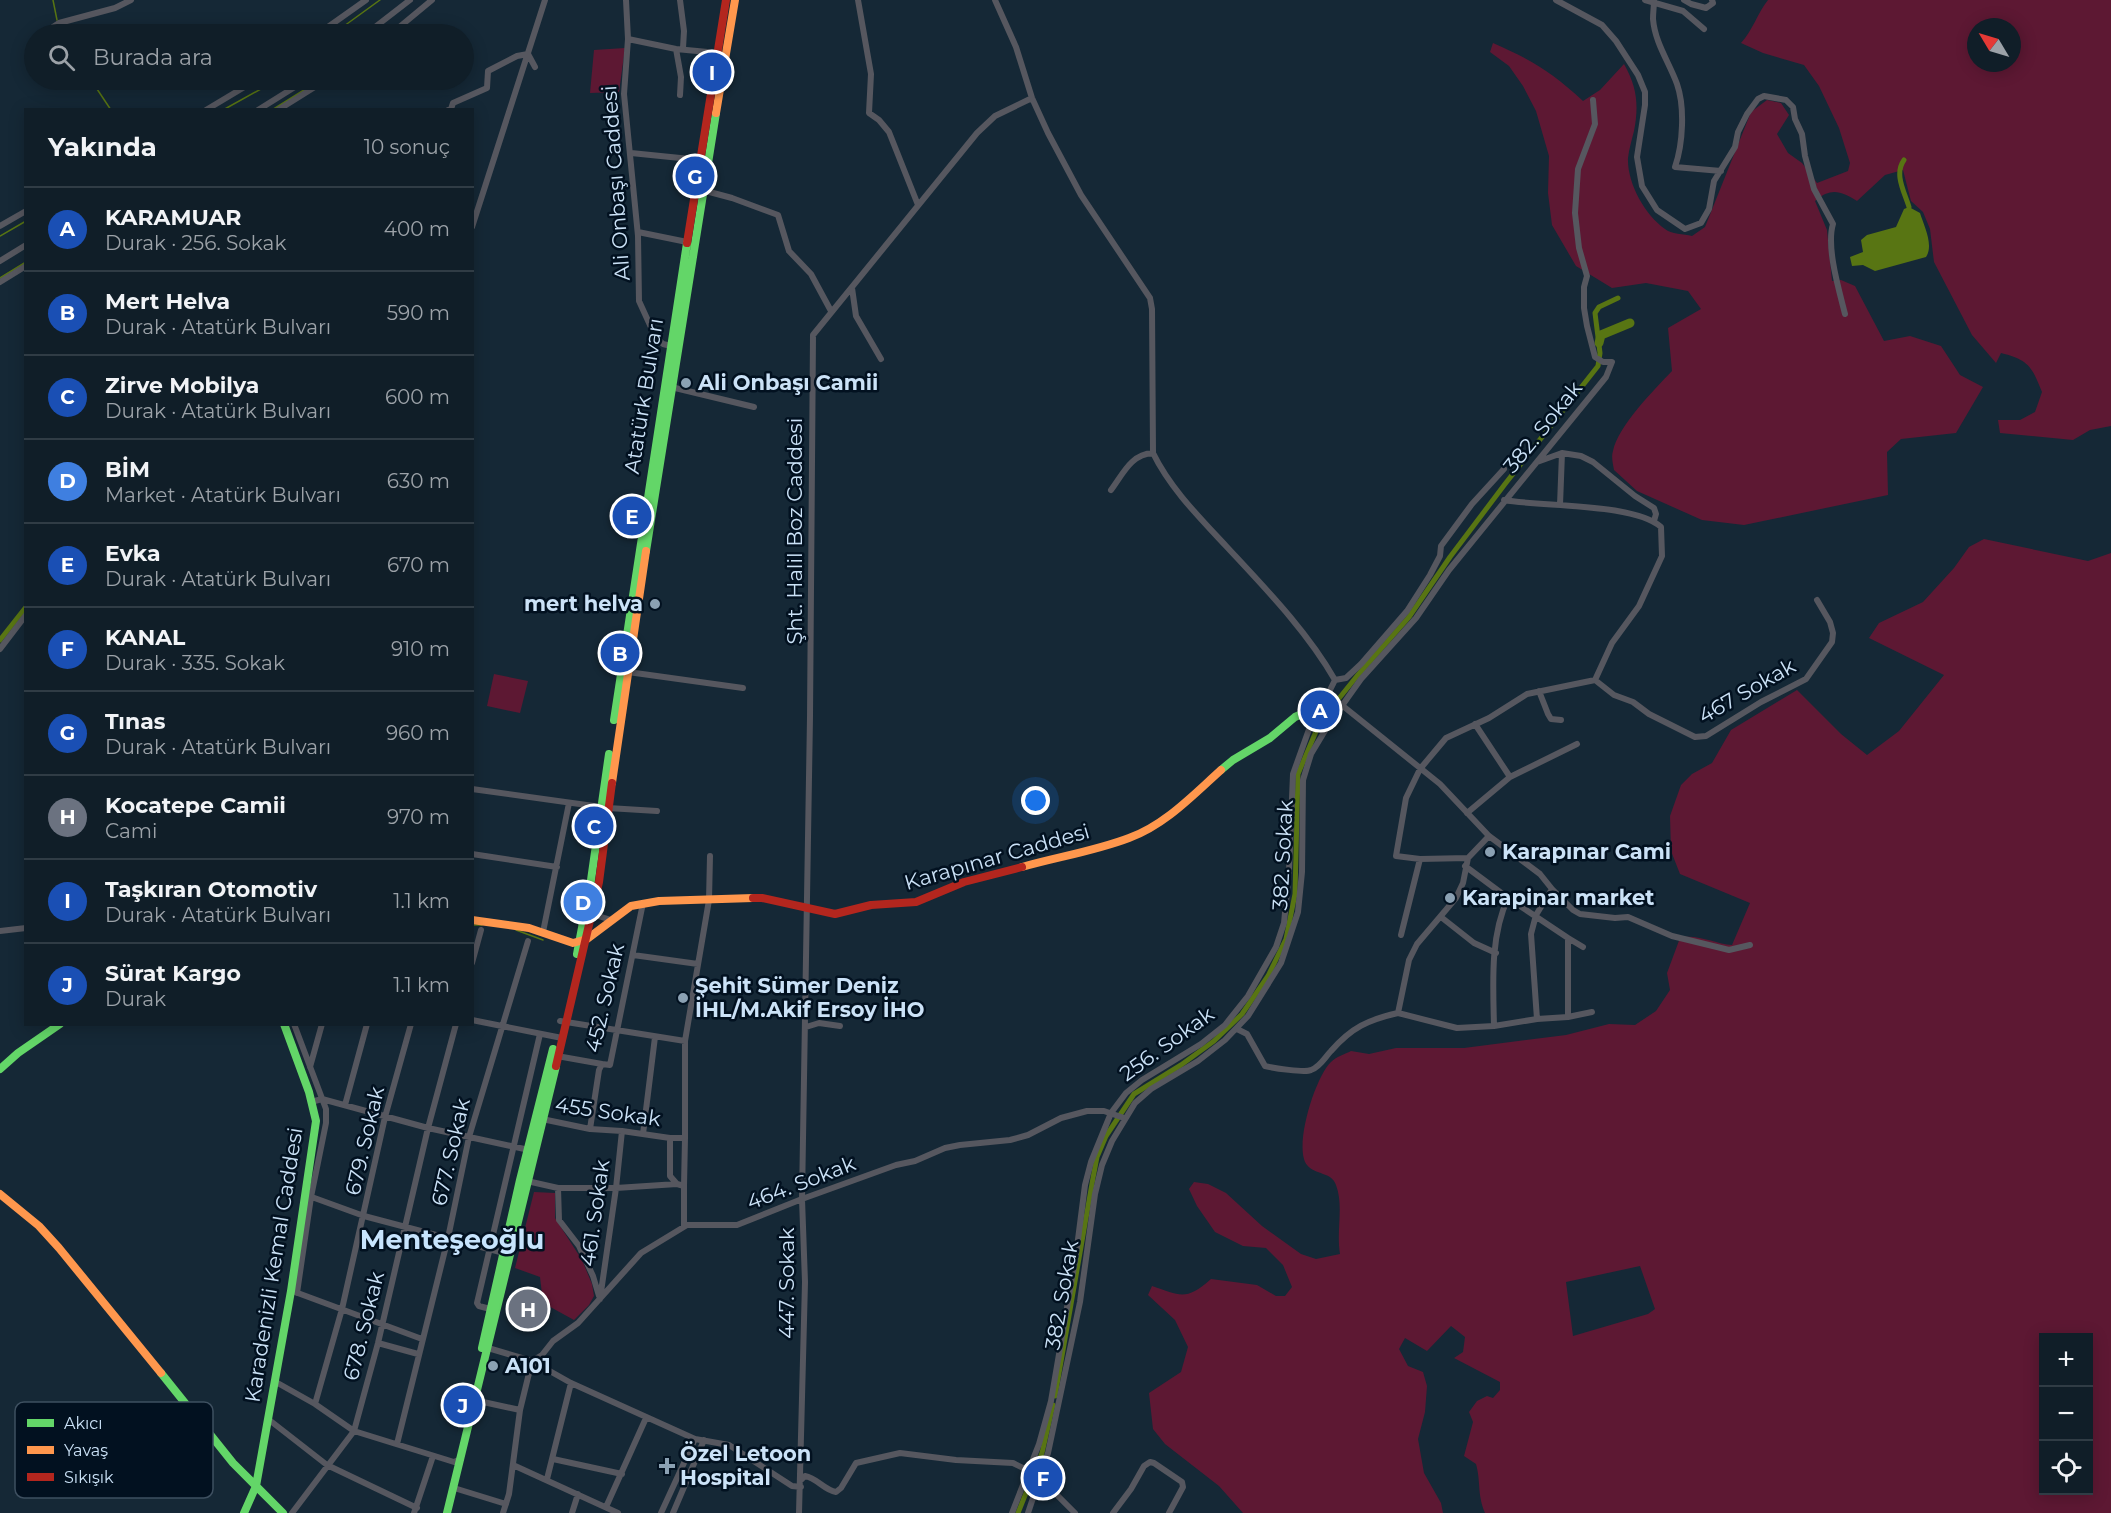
<!DOCTYPE html>
<html lang="tr">
<head>
<meta charset="utf-8">
<style>
	body { margin:0; font-family:Montserrat,sans-serif; background:#192730; color:#f1f3f6 }
	.controls { position:absolute; right:18px; bottom:18px; display:grid; overflow:hidden; border-radius:0px; box-shadow:0 3px 15px #0003 }
	.controls button { width:54px; height:54px; display:grid; place-items:center; padding:0; border:0; border-bottom:2px solid #303c45; background:#101e28; color:#f1f3f6; font:30px sans-serif }
	.compass { position:absolute; left:1967px; top:18px; width:54px; height:54px; border-radius:50%; background:#101e28; box-shadow:0 3px 15px #0003; rotate:308deg }
	.you { position:absolute; left:1036px; top:801px; width:21px; height:21px; margin:-15px; border:4px solid #fff; border-radius:50%; background:#1a73e8; box-shadow:0 0 0 9px #1a73e833 }
	.badge { display:grid; place-items:center; width:39px; height:39px; border-radius:50%; background:#8ba1b3; color:#fff; font-size:20px; font-weight:700 }
	.pin { position:absolute; translate:-50% -50%; border:3px solid #fff; box-shadow:0 2px 6px #0006 }
	.list { margin:0; padding:0; list-style:none }
	h2 { display:flex; justify-content:space-between; align-items:center; height:78px; margin:0; padding:0 24px; font-size:26px }
	h2 small { font-size:20px; font-weight:400; color:#9ca2a8 }
	.list li { display:grid; grid-template-columns:39px 1fr auto; gap:18px; align-items:center; box-sizing:border-box; height:84px; padding:0 24px; border-top:2px solid #303c45 }
	.list b { display:block; font-size:22px; white-space:nowrap }
	.list p { margin:0; font-size:20px; white-space:nowrap; color:#9ca2a8 }
	.list em { font-size:20px; font-style:normal; color:#9ca2a8 }
	.icon { flex:none; width:33px; height:33px; fill:none; stroke:currentColor; stroke-width:2; stroke-linecap:round; stroke-linejoin:round }
	.map { position:relative; flex:none; width:2111px; height:1513px; overflow:hidden }
	.search { position:absolute; background:#101e28; box-shadow:0 3px 15px #0003; left:24px; top:24px; width:450px; height:66px; display:flex; align-items:center; gap:15px; box-sizing:border-box; padding:0 21px; border-radius:33px; color:#9ca2a8; font-size:22px }
	.panel { position:absolute; background:#101e28; box-shadow:0 3px 15px #0003; left:24px; top:108px; width:450px; height:918px; border-radius:0px }
	.map>svg:first-child { display:block }
	.green { fill:#5d1833; fill-rule:evenodd }
	.water { fill:#587513 }
	.lines { fill:none; stroke-linecap:round; stroke-linejoin:round }
	.stream { stroke:#587513; stroke-width:1.5 }
	.canal { stroke:#587513; stroke-width:5 }
	.river { stroke:#587513; stroke-width:9 }
	.street { stroke:#56575f; stroke-width:6 }
	.fast { stroke:#63d668; stroke-width:8 }
	.slow { stroke:#ff974d; stroke-width:8 }
	.jam { stroke:#b3261e; stroke-width:8 }
	.poi-dot { fill:#8ba1b3; stroke:#021120; stroke-width:2 }
	.labels { text-anchor:middle; stroke-width:5; stroke-linejoin:round; paint-order:stroke }
	.street-label { font-size:21px; fill:#cbe2f7; stroke:#021120 }
	.poi-label { font-size:21px; font-weight:bold; fill:#cbe2f7; stroke:#021120; text-anchor:start }
	.district-label { font-size:27px; font-weight:bold; fill:#c7e4fd; stroke:#021120 }
	.key { fill:#021120; stroke:#3e5060; stroke-width:1.5 }
	.key-label { font-size:16px; fill:#cbe2f7 }
</style>
</head>
<body>
<div class="map">
<svg width="2111" height="1513" viewBox="0 0 2111 1513">
	<rect width="100%" height="100%" fill="#152836"/>
	<path class="green" d="M1768,0h343v426l-21,4 -17,10 -73,-7 -2,-13h22l15,-8 7,-20c-10,-25 -13,-32 -41,-39l-5,10 -24,-28 -38,-73 -4,-33 -7,-17 -12,-11 -8,-31 -18,5 -28,26c-16,-10 -26,-14 -42,0l12,29 5,51 9,-1 14,6 29,55 26,-5 31,10 19,29 23,12 -27,46 -55,6 -14,13 1,43 -144,30 -42,-5 -65,-29 -23,-21c-1,-6 -3,-13 -1,-19 5,-25 41,-61 59,-80l-4,-43 33,-19 -13,-18 -42,-8 -34,5 -36,-22 -24,-41 -4,-32 1,-37 -13,-45 -13,-25 -14,-20 -19,-14 3,-9c37,16 60,30 90,58l17,-11 24,-26c13,23 15,41 10,67 -2,8 -5,18 -6,27 -1,25 17,57 37,71 6,5 19,5 27,7l13,-9 46,-115 16,-12 14,3 8,12 -12,19 11,19 14,10 15,20 31,-12 2,-8 -11,-35 -20,-42 -15,-21 -41,-12 -22,-10c12,-13 16,-29 27,-43zM1976,27h36v36h-36z
		M625,48l-6,44 -29,1 4,-43z
		M1984,539l104,22 23,-8v960h-626c-8,-19 -4,-31 -9,-49l-12,-8 9,-34 -4,-10 8,-11 10,-5 6,2 7,-8v-8l-46,-24 9,-6 2,-15 -14,-11 -24,25 -22,-13 -6,11 9,17 15,6 4,14 -2,26 -7,27 6,34 17,30 2,10h-200l-24,-27 -54,-42 -12,-15 -4,-36 32,-21 7,-25 -13,-27 -27,-25 4,-9c29,10 34,15 59,-7l46,6 19,11h9l7,-9 -9,-22 -17,-17 -23,-2 -28,-14 -18,-26 -8,-17 5,-7 14,2 18,9 36,33 39,28 15,5 24,-5c-4,-24 4,-47 -4,-69 -4,-13 -21,-10 -29,-20 -14,-17 8,-88 24,-103 5,-5 14,-8 20,-11l18,3 27,-6h68l102,-13 43,-11 26,1 21,-14 14,-21 -3,-17 13,-35c15,-5 36,6 52,7l18,-42 -70,-29 -9,-23 -1,-35 11,-31 11,-11 20,-11 19,-33 66,-40 44,44 26,21 32,-24 45,-56 -75,-37 10,-15 44,-21 31,-34 15,-21zM1640,1266l15,43 -7,5 -75,22 -7,-54zM2044,1338h44v152h-44z
		M494,674l34,7 -8,32 -33,-7z
		M534,1192l21,1v25l27,42 10,24 2,12 -5,9 -15,15 -31,-17 -3,-26 -25,-9z"/>
	<path class="water" d="M1909,207l11,6c4,13 14,32 6,44l-51,14 -12,-6 -11,1 -2,-9 13,-5 -2,-12 6,-5 29,-8 8,-18z"/>
	<g class="lines">
		<path class="stream" d="M53,0l4,20
			M59,27l2,7
			M333,34l47,-34
			M91,80l20,30
			M223,110l54,-30
			M272,110l48,-30
			M0,236l26,-15
			M0,278l26,-16
			M472,925h10
			M516,930l27,10"/>
		<path class="canal" d="M1904,160c-10,14 0,31 5,47
			M0,640l26,-33
			M1055,1396l38,-218 4,-21 9,-21 28,-42 47,-29 33,-24 28,-27 26,-38 18,-37 9,-45 3,-120 22,-52 37,-46 52,-59 41,-60 55,-73 93,-118 2,-13 -5,-40 4,-6 19,-9
			M1018,1513l24,-60 11,-48"/>
		<path class="river" d="M1599,343l2,-8 29,-12"/>
		<path class="street" d="M626,0l2,39 -4,55 14,142 1,65 16,35 8,8 8,2
			M680,0l4,31 -1,17
			M858,0l13,74 -2,39 10,7 10,12 29,73
			M995,0l21,47 16,51 16,35 33,62 69,103 2,11 1,144c17,35 46,64 73,93 39,42 81,85 109,134
			M1556,0l46,25 14,16 22,34 7,17v13l-8,52 5,29 15,24 28,19 16,-6 8,-14 5,-28 21,-34 3,-15 9,-18 11,-15 6,-3 22,4 7,7 2,12 7,15 3,22 9,33 19,35c-7,23 6,66 12,90
			M1645,0l38,11 21,18
			M1654,0c0,6 -1,13 -1,19 2,24 16,43 24,65 8,23 6,60 -2,83l46,4
			M1684,0l7,4 15,4 7,-5 -1,-3
			M53,27l6,-4 56,-15 16,-8
			M318,34l48,-34
			M366,34l44,-34
			M391,34l41,-34
			M628,39l48,10 42,4
			M676,49l5,28 -1,18
			M206,110l50,-30
			M258,110l48,-30
			M278,110l48,-30
			M448,110l3,-1 2,-6 34,-15 1,-17 29,-15 11,-2 7,13
			M631,153l69,7
			M702,190l30,8 46,17 11,36 22,23 20,37
			M0,226l26,-15
			M472,227l73,-227
			M638,232l49,10
			M0,261l26,-16
			M0,282l26,-16
			M852,288l4,28 25,43
			M671,387l83,20
			M1537,462l25,-9 19,3 12,6 42,34 19,12 2,6 -2,7
			M1111,490c12,-16 20,-36 42,-37
			M1504,500c38,7 130,3 157,27l1,29 -23,50 -27,37 -17,37
			M1560,505l2,-52
			M0,649l26,-34
			M628,672l115,16
			M1335,680l11,-2 15,-14 46,-53 23,-36 10,-19 1,-10 31,-42 32,-35
			M1539,691l9,23 3,5 10,1
			M1328,694l112,90 49,52 51,38 12,15 21,21 7,4 35,4 13,-1 44,19 49,12 8,2 21,-5
			M1475,724l35,53
			M472,789l129,18
			M608,808l49,3
			M1467,813l43,-36 67,-33
			M472,854l85,13
			M1468,858l-48,1 -24,-3 10,-58 14,-29 26,-31 43,-20 38,-24 68,-14 19,15 19,7 16,12 46,23 11,-1 55,-34 45,-23 26,-37 1,-9 -3,-11 -13,-22
			M1465,866l43,32 60,40v79
			M1552,889l-16,26 -5,19 6,85 31,-2 24,-5
			M589,913l22,7
			M1441,917l33,26 22,10
			M0,931l26,-3
			M543,932l26,-129
			M1401,935l19,-76
			M1568,938l15,9
			M633,955l65,9
			M472,963l9,-33
			M1398,1013l59,15 37,-2 43,-7
			M472,1020l90,18
			M560,1021l125,20
			M294,1024l32,85v14l-15,74 -14,96
			M1494,1026c-1,-43 -4,-90 14,-128
			M806,1027l13,-4 21,3
			M1237,1029l10,5 18,32c8,2 40,7 46,4 9,-3 14,-13 20,-19 21,-24 37,-31 67,-38l11,-53 8,-16 39,-46 7,-15 5,-25 21,-22
			M557,1056l45,8
			M310,1067l12,-43
			M311,1102l11,-3 106,29 101,22
			M345,1105l22,-81
			M542,1119l48,10 32,2 48,7
			M590,1129l9,-59 3,-6 8,1 33,-162
			M643,1134l12,-97
			M527,1181l31,7h58l61,-4
			M684,1186l1,-48
			M558,1188l1,32 20,26 14,30 6,20
			M309,1196l55,20 140,37
			M684,1226v-40l-7,-2 -7,-8v-38h15v-97l24,-141 1,-44
			M295,1292l127,47
			M600,1299l16,-111 6,-57
			M490,1309l-11,-3 -2,-3 63,-269
			M378,1343l40,11
			M488,1348l44,13 39,22 124,56 34,6 63,41 9,1
			M274,1381l41,23 39,27 100,31 7,-3
			M474,1400l46,10
			M315,1404l27,-95 43,-192 26,-93
			M268,1419l59,46 90,43
			M397,1444l51,-206 21,-101 59,-196
			M553,1459l69,15
			M513,1465l105,48
			M547,1479l24,-96
			M800,1481l5,-5c12,2 19,14 31,16l5,-4 15,-25 44,-10 56,7 57,3 24,12 38,38
			M454,1488l52,16
			M606,1507l40,-89
			M292,1513l62,-82 24,-88 50,-215 28,-104
			M414,1513l19,-57
			M503,1513l6,-19 11,-84 12,-49 10,-6 11,-14 25,-18 63,-70 46,-28h50l65,-26 94,-34 19,-4 30,-13 15,-3 50,-5 18,-5 33,-17 26,-7h17l20,7
			M572,1513l6,-19
			M661,1513l34,-74
			M673,1513l31,-73
			M799,1513l6,-231 -3,-83 8,-482 3,-382 164,-202 18,-17 37,-18
			M1012,1513l27,-69 12,-43 25,-146 9,-70 6,-23 20,-49 15,-20 16,-13 59,-36 24,-19 23,-29 28,-49 8,-24 5,-52 4,-97 24,-67 11,-13 7,-14
			M1028,1513l20,-60 32,-151 15,-108 7,-29 10,-24 23,-38 16,-14 47,-28 27,-21 23,-24 33,-53 17,-51 4,-40 1,-92 8,-26 18,-30 32,-45 55,-61 33,-48 157,-193 6,-15h-9l-8,-5 -8,-31 -3,-18v-21l3,-11 -8,-28 -4,-35 3,-44 17,-45 -2,-24
			M1113,1513l18,-24 13,-23 6,-4 4,1 28,19 1,5 -14,26"/>
		<path class="fast" d="M646,551l70,-438
			M614,720l73,-477
			M1221,770l12,-10 37,-22 25,-21 22,-10
			M577,954l14,-74 18,-126
			M0,1069l18,-16 42,-29
			M482,1348l38,-168 33,-131
			M161,1373l72,90 50,50
			M244,1513l12,-27 35,-195 25,-170 -7,-29 -25,-68
			M447,1513l109,-447"/>
		<path class="slow" d="M716,113l19,-113
			M612,783l34,-232
			M1022,867c35,-10 73,-16 107,-29 36,-13 64,-43 92,-68
			M472,920l57,8 44,15 14,-4 44,-33 28,-5 94,-3
			M0,1194l39,32 20,22 102,125"/>
		<path class="jam" d="M687,243l39,-243
			M753,898h9l73,16 36,-9 45,-3 48,-20 58,-15
			M556,1066l43,-184 13,-99"/>
	</g>
	<g class="poi-dot">
		<circle cx="686" cy="383" r="6"/>
		<circle cx="655" cy="604" r="6"/>
		<circle cx="1490" cy="852" r="6"/>
		<circle cx="1450" cy="898" r="6"/>
		<circle cx="683" cy="998" r="6"/>
		<circle cx="493" cy="1366" r="6"/>
		<path d="M664 1457h6v6h6v6h-6v6h-6v-6h-6v-6h6z"/>
	</g>
	<g class="labels">
		<g class="street-label">
			<text transform="translate(616 183) rotate(-94)" y="7">Ali Onbaşı Caddesi</text>
			<text transform="translate(644 396) rotate(-81)" y="7">Atatürk Bulvarı</text>
			<text transform="translate(1543 427) rotate(-51)" y="7">382. Sokak</text>
			<text transform="translate(795 531) rotate(-90)" y="7">Şht. Halil Boz Caddesi</text>
			<text transform="translate(1747 691) rotate(-30)" y="7">467 Sokak</text>
			<text transform="translate(1283 855) rotate(-87)" y="7">382. Sokak</text>
			<text transform="translate(997 857) rotate(-16)" y="7">Karapınar Caddesi</text>
			<text transform="translate(605 998) rotate(-77)" y="7">452. Sokak</text>
			<text transform="translate(1167 1044) rotate(-36)" y="7">256. Sokak</text>
			<text transform="translate(608 1112) rotate(8)" y="7">455 Sokak</text>
			<text transform="translate(365 1141) rotate(-77)" y="7">679. Sokak</text>
			<text transform="translate(451 1152) rotate(-77)" y="7">677. Sokak</text>
			<text transform="translate(801 1183) rotate(-21)" y="7">464. Sokak</text>
			<text transform="translate(595 1213) rotate(-82)" y="7">461. Sokak</text>
			<text transform="translate(274 1265) rotate(-81)" y="7">Karadenizli Kemal Caddesi</text>
			<text transform="translate(787 1283) rotate(-90)" y="7">447. Sokak</text>
			<text transform="translate(1062 1295) rotate(-80)" y="7">382. Sokak</text>
			<text transform="translate(364 1326) rotate(-76)" y="7">678. Sokak</text>
		</g>
		<g class="poi-label">
			<text x="698" y="390">Ali Onbaşı Camii</text>
			<text x="643" y="611" text-anchor="end">mert helva</text>
			<text x="1502" y="859">Karapınar Cami</text>
			<text x="1462" y="905">Karapinar market</text>
			<text x="695" y="993">Şehit Sümer Deniz<tspan x="695" dy="24">İHL/M.Akif Ersoy İHO</tspan></text>
			<text x="505" y="1373">A101</text>
			<text x="680" y="1461">Özel Letoon<tspan x="680" dy="24">Hospital</tspan></text>
		</g>
		<g class="district-label">
			<text x="452" y="1249">Menteşeoğlu</text>
		</g>
	</g>
	<rect x="15" y="1402" width="198" height="96" rx="9" class="key"/>
	<rect x="27" y="1419" width="27" height="8" fill="#63d668"/>
	<rect x="27" y="1446" width="27" height="8" fill="#ff974d"/>
	<rect x="27" y="1473" width="27" height="8" fill="#b3261e"/>
	<g class="key-label">
		<text x="64" y="1429">Akıcı</text>
		<text x="64" y="1456">Yavaş</text>
		<text x="64" y="1483">Sıkışık</text>
	</g>
</svg>
<div class="controls">
<button>+</button>
<button>−</button>
<button><svg class="icon" aria-label="locate" viewBox="0 0 24 24"><circle cx="12" cy="12" r="6"/><path d="M12 2v4M12 18v4M2 12h4M18 12h4"/></svg></button>
</div>
<svg class="compass" viewBox="-18 -18 36 36"><path d="M0-13l5 13h-10z" fill="#e53935"/><path d="M0 13l5-13h-10z" fill="#9ca2a8"/></svg>
<div class="you"></div>
<div class="pin badge" style="left:1320px;top:710px;background:#1a4fb4">A</div>
<div class="pin badge" style="left:620px;top:653px;background:#1a4fb4">B</div>
<div class="pin badge" style="left:594px;top:826px;background:#1a4fb4">C</div>
<div class="pin badge" style="left:583px;top:902px;background:#3f7fe0">D</div>
<div class="pin badge" style="left:632px;top:516px;background:#1a4fb4">E</div>
<div class="pin badge" style="left:1043px;top:1478px;background:#1a4fb4">F</div>
<div class="pin badge" style="left:695px;top:176px;background:#1a4fb4">G</div>
<div class="pin badge" style="left:528px;top:1309px;background:#6b7280">H</div>
<div class="pin badge" style="left:712px;top:72px;background:#1a4fb4">I</div>
<div class="pin badge" style="left:463px;top:1405px;background:#1a4fb4">J</div>
<div class="search"><svg class="icon" aria-label="search" viewBox="0 0 24 24"><circle cx="10" cy="10" r="6"/><path d="M15 15l6 6"/></svg>Burada ara</div>
<section class="panel">
<h2>Yakında<small>10 sonuç</small></h2>
<ul class="list">
<li><span class="badge" style="background:#1a4fb4">A</span><div><b>KARAMUAR</b><p>Durak · 256. Sokak</p></div><em>400 m</em></li>
<li><span class="badge" style="background:#1a4fb4">B</span><div><b>Mert Helva</b><p>Durak · Atatürk Bulvarı</p></div><em>590 m</em></li>
<li><span class="badge" style="background:#1a4fb4">C</span><div><b>Zirve Mobilya</b><p>Durak · Atatürk Bulvarı</p></div><em>600 m</em></li>
<li><span class="badge" style="background:#3f7fe0">D</span><div><b>BİM</b><p>Market · Atatürk Bulvarı</p></div><em>630 m</em></li>
<li><span class="badge" style="background:#1a4fb4">E</span><div><b>Evka</b><p>Durak · Atatürk Bulvarı</p></div><em>670 m</em></li>
<li><span class="badge" style="background:#1a4fb4">F</span><div><b>KANAL</b><p>Durak · 335. Sokak</p></div><em>910 m</em></li>
<li><span class="badge" style="background:#1a4fb4">G</span><div><b>Tınas</b><p>Durak · Atatürk Bulvarı</p></div><em>960 m</em></li>
<li><span class="badge" style="background:#6b7280">H</span><div><b>Kocatepe Camii</b><p>Cami</p></div><em>970 m</em></li>
<li><span class="badge" style="background:#1a4fb4">I</span><div><b>Taşkıran Otomotiv</b><p>Durak · Atatürk Bulvarı</p></div><em>1.1 km</em></li>
<li><span class="badge" style="background:#1a4fb4">J</span><div><b>Sürat Kargo</b><p>Durak</p></div><em>1.1 km</em></li>
</ul>
</section>
</div>
</body>
</html>
